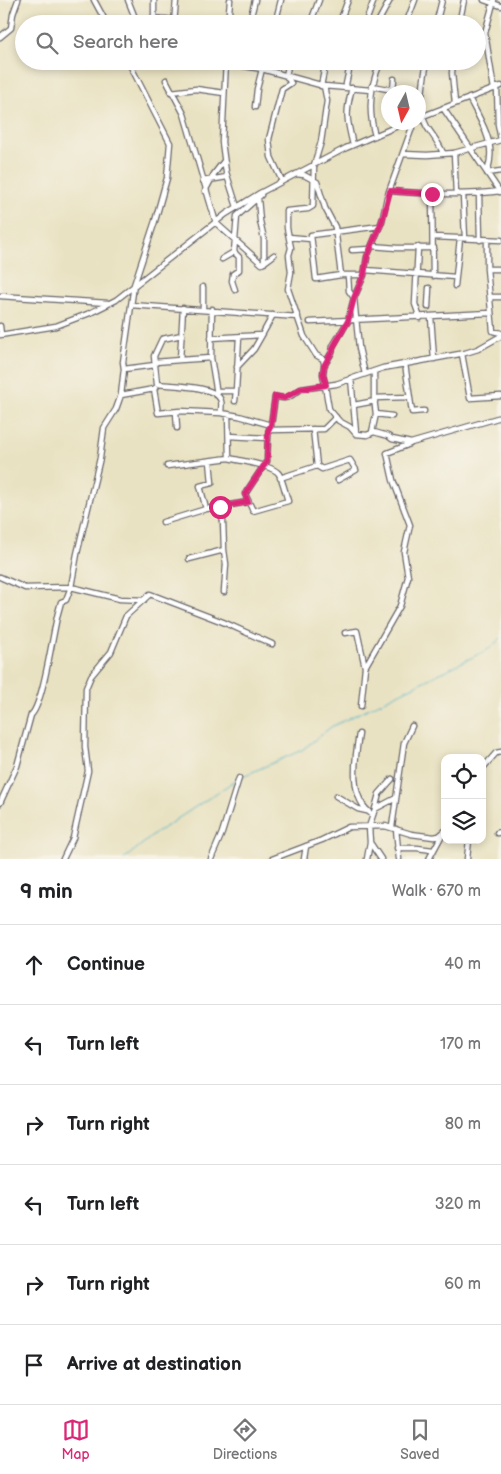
<!DOCTYPE html>
<html lang="en">
<head>
<meta charset="utf-8">
<style>
	body { margin:0; font-family:"Balsamiq Sans",sans-serif; background:#f2f2f2; color:#202124 }
	.controls { position:absolute; right:15px; bottom:15px; display:grid; overflow:hidden; border-radius:10px; box-shadow:0 2px 8px #0003 }
	.controls button { width:45px; height:45px; display:grid; place-items:center; padding:0; border:0; border-bottom:1px solid #e0e0e0; background:#fff; color:#202124; font:25px sans-serif }
	.compass { position:absolute; left:381px; top:85px; width:45px; height:45px; border-radius:50%; background:#fff; box-shadow:0 2px 8px #0003; rotate:188deg }
	.stop { position:absolute; width:15px; height:15px; margin:-11px; border:4px solid #db2777; border-radius:50%; background:#fff }
	.stop.end { background:#db2777; border-color:#fff; box-shadow:0 1px 5px #0008 }
	.list { margin:0; padding:0; list-style:none }
	h2 { display:flex; justify-content:space-between; align-items:center; height:65px; margin:0; padding:0 20px; font-size:21px }
	h2 small { font-size:16px; font-weight:400; color:#757577 }
	.list li { display:grid; grid-template-columns:32px 1fr auto; gap:15px; align-items:center; box-sizing:border-box; height:80px; padding:0 20px; border-top:1px solid #e0e0e0 }
	.list b { display:block; font-size:19px; white-space:nowrap }
	.list em { font-size:16px; font-style:normal; color:#757577 }
	.icon { flex:none; width:28px; height:28px; fill:none; stroke:currentColor; stroke-width:2; stroke-linecap:round; stroke-linejoin:round }
	.map { position:relative; flex:none; width:501px; height:859px; overflow:hidden }
	.search { position:absolute; background:#fff; box-shadow:0 2px 8px #0003; left:15px; right:15px; top:15px; height:55px; display:flex; align-items:center; gap:12px; box-sizing:border-box; padding:0 18px; border-radius:28px; color:#757577; font-size:19px }
	.sheet { height:545px; background:#fff }
	nav { display:flex; justify-content:space-around; align-items:center; box-sizing:border-box; height:70px; border-top:1px solid #e0e0e0; background:#fff; font-size:14px; color:#757577 }
	nav a { display:grid; justify-items:center; gap:2px }
	nav .on { color:#db2777 }
	.map>svg:first-child { display:block }
	.lines { fill:none; stroke-linecap:round; stroke-linejoin:round }
	.stream { stroke:#4ab3c8; stroke-width:1 }
	.minor-casing { stroke:#68656a; stroke-width:7 }
	.minor { stroke:#fff; stroke-width:4.5 }
	.route { stroke:#db2777; stroke-width:6 }
</style>
</head>
<body>
<div class="map">
<svg width="501" height="859" viewBox="0 0 501 859">
	<rect width="100%" height="100%" fill="#f7f3e8"/>
	<filter id="ink" filterUnits="userSpaceOnUse"><feTurbulence type="fractalNoise" baseFrequency=".02" numOctaves="2"/><feDisplacementMap in="SourceGraphic" scale="10" xChannelSelector="R" yChannelSelector="G"/><feConvolveMatrix kernelMatrix="1 2 1 2 8 2 1 2 1" color-interpolation-filters="sRGB"/></filter>
	<filter id="wash" filterUnits="userSpaceOnUse"><feTurbulence type="fractalNoise" baseFrequency=".0096" numOctaves="4" result="noise"/><feDisplacementMap in="SourceGraphic" scale="20" xChannelSelector="R" yChannelSelector="G"/><feGaussianBlur stdDeviation="1.12" result="paint"/><feColorMatrix in="noise" values="0 0 0 0 0 0 0 0 0 0 0 0 0 0 0 0 0 1.4 0 .05"/><feComposite in="paint" operator="in"/></filter>
	<g filter="url(#wash)">
		<rect width="100%" height="100%" fill="#e9e2c2"/>
		<g class="lines">
			<path class="stream" d="M241,777l61,-27 29,-23 158,-78 12,-11
				M124,859l32,-26 80,-53"/>
		</g>
	</g>
	<g filter="url(#ink)">
		<g class="lines">
			<defs>
				<path id="minor" d="M94,0l13,24
					M128,0l9,23 17,-5v-18
					M484,0l17,6
					M154,18l21,2
					M174,24l2,-24
					M228,24l2,-24
					M249,24l6,-24
					M275,24l6,-24
					M310,24l9,-24
					M339,24l9,-24
					M365,24l9,-24
					M377,24l13,-24
					M406,24l9,-24
					M436,24l6,-24
					M459,24l5,-24
					M0,37l11,-9 2,-14 5,-14
					M128,61l42,82 -3,35 -12,43 -21,64 -11,77 1,7 31,-4
					M226,61l-4,81 4,30 11,35
					M427,61c-3,18 -10,49 0,66 6,9 12,16 16,26
					M453,61l-1,12 3,30
					M226,63l36,6 62,17 47,4
					M166,80l18,34 32,109 46,41 12,-9
					M321,86l5,-25
					M324,86l3,15 -6,41 -7,23 -1,41 -5,3 -21,2v17l4,20 -2,7 2,17 -3,17 16,47 12,19 7,4 1,4
					M372,86l21,4
					M497,87l1,37 3,16
					M347,88l-1,-4 5,-23
					M352,88c-7,25 -5,33 1,57
					M494,89l-9,-56 9,-33
					M393,91l1,-12
					M171,92l25,-3 28,4
					M469,98c8,16 24,41 21,60 0,5 -2,10 -3,15l14,-2
					M255,107l2,-18 7,-28
					M443,108l57,84
					M418,118l83,-32
					M375,136c-7,-25 -5,-51 6,-75
					M454,153l2,41
					M403,154l24,1 27,-2 47,-13
					M296,174l8,1 13,7 8,26 10,19 6,48h7l1,16 5,7 -6,23 -15,25 -1,6 -8,14 -1,8 6,35 10,12 11,6 6,7 11,1 7,-3 14,4 4,3 19,4 90,-26
					M203,181l24,-4
					M282,181l-11,-24 -2,-18 13,-50 9,-6 -5,-7 3,-15
					M205,191l9,-17 10,-13
					M390,191c37,3 74,5 111,0
					M432,194l1,82
					M463,194l2,44
					M479,194l1,46
					M258,198l2,23 4,18v24
					M289,237l22,2
					M434,237l67,3
					M487,240v29l6,62 8,2
					M372,246l25,2h37
					M418,247l-3,57 5,14
					M352,250l18,-1
					M222,259l12,-7
					M487,269h14
					M365,270l90,7
					M341,275l-25,4 -5,-44 69,-9
					M348,275h16
					M455,286l5,-48
					M235,290l-3,-9 1,-7 6,-4v-13l-5,-5 3,-36 24,-21
					M0,296l108,7
					M490,297h11
					M131,305l167,12
					M428,307l1,-19
					M203,309v-22
					M431,317l3,42
					M310,322l180,-9
					M0,326l1,9
					M0,335l56,-9 34,-13 26,-13 110,-86 34,-21 86,-45 61,-26
					M182,335l-20,4 -8,17 3,28c14,2 60,1 64,17 1,3 0,9 0,12l18,3 32,9 -2,5 55,-1 12,-12
					M262,335l11,-20
					M211,338l51,-3 -8,14 -17,18
					M462,354l8,44 31,-2
					M211,358l6,36
					M180,360l31,-2 1,-49
					M155,362l25,-2 3,-52
					M405,364l7,48 12,-1
					M374,371v27l35,-1
					M365,374l-6,-26 -5,-50 10,-23 3,-18 15,-36 5,-24 27,-75
					M351,378l5,55
					M154,389l4,24 22,-2 41,2
					M216,391h20l3,-54
					M121,395l33,-6 1,-1
					M374,398l2,16 16,2
					M235,401l1,-10
					M354,405l21,-4
					M176,412l1,16
					M271,425l4,-28 9,1 5,-1 12,-8 35,-5 47,-16 82,-15 13,-4 23,-13
					M372,432l4,-18
					M229,436l39,2 1,-8
					M229,458c11,3 44,7 50,16 4,7 6,18 9,27l-35,10 -8,-17 22,-33 1,-23
					M210,461l2,22 -12,3 6,23 42,-7
					M167,466l62,-8 -1,-44
					M317,466l5,3 28,-9 6,10 -18,10
					M280,478l37,-12 -4,-37
					M163,522l43,-13
					M189,559l35,-9 -1,-29 -4,-14
					M0,577l25,11 46,-1 49,12 24,1
					M224,592l2,-28 -2,-14
					M345,633l12,-2 8,36 -4,39
					M365,667l35,-61 8,-29 -4,-25 6,-27 -17,-45 -6,-27 23,-9
					M359,734c-4,24 -11,65 14,81
					M482,769l14,-16 5,-1
					M336,796l22,13 9,2
					M0,803l17,-37 14,-51c12,-10 22,-83 27,-102l3,-11 5,-2 5,-13 6,-33 23,-96 4,-30 12,-19 5,-14 3,-26
					M375,809l4,-15 13,-15
					M392,827l12,-84 8,-17
					M396,829l3,30
					M497,833l4,-1
					M371,844l10,15
					M397,848h20l16,2
					M63,859l10,-21 15,-67 -3,-24 1,-59 5,-12 20,-24 15,-36 24,-22 73,28 49,22
					M211,859l11,-26 17,-55
					M272,859l50,-19 27,-13 36,-1 26,8 23,3 5,-1 6,-5
					M304,859l2,-13
					M367,859l3,-17 -1,-15 6,-18 21,-11
					M429,859l14,-26
					M467,859l2,-19"/>
			</defs>
			<use href="#minor" class="minor-casing"/>
			<use href="#minor" class="minor"/>
		</g>
	</g>
	<g class="lines" filter="url(#ink)">
		<path class="route" d="M220,507l28,-5 -3,-8 22,-33 1,-30 3,-6 4,-29 9,2 17,-9 25,-4 -3,-11 1,-8 8,-14 2,-6 14,-25 6,-23 10,-23 3,-18 15,-36 8,-30 42,3"/>
	</g>
</svg>
<div class="controls">
<button><svg class="icon" aria-label="locate" viewBox="0 0 24 24"><circle cx="12" cy="12" r="6"/><path d="M12 2v4M12 18v4M2 12h4M18 12h4"/></svg></button>
<button><svg class="icon" aria-label="layers" viewBox="0 0 24 24"><path d="M12 4l9 5-9 5-9-5zM3 14l9 5 9-5"/></svg></button>
</div>
<svg class="compass" viewBox="-18 -18 36 36"><path d="M0-13l5 13h-10z" fill="#e53935"/><path d="M0 13l5-13h-10z" fill="#757577"/></svg>
<div class="stop" style="left:220px;top:507px"></div>
<div class="stop end" style="left:432px;top:194px"></div>
<div class="search"><svg class="icon" aria-label="search" viewBox="0 0 24 24"><circle cx="10" cy="10" r="6"/><path d="M15 15l6 6"/></svg>Search here</div>
</div>
<section class="sheet">
<h2>9 min<small>Walk · 670 m</small></h2>
<ul class="list">
<li><svg class="icon" aria-label="ahead" viewBox="0 0 24 24"><path d="M12 20V5M6 11l6-6 6 6"/></svg><div><b>Continue</b></div><em>40 m</em></li>
<li><svg class="icon" aria-label="left" viewBox="0 0 24 24"><path d="M17 20v-9H6M10 6l-5 5 5 5"/></svg><div><b>Turn left</b></div><em>170 m</em></li>
<li><svg class="icon" aria-label="right" viewBox="0 0 24 24"><path d="M7 20v-9h11M14 6l5 5-5 5"/></svg><div><b>Turn right</b></div><em>80 m</em></li>
<li><svg class="icon" aria-label="left" viewBox="0 0 24 24"><path d="M17 20v-9H6M10 6l-5 5 5 5"/></svg><div><b>Turn left</b></div><em>320 m</em></li>
<li><svg class="icon" aria-label="right" viewBox="0 0 24 24"><path d="M7 20v-9h11M14 6l5 5-5 5"/></svg><div><b>Turn right</b></div><em>60 m</em></li>
<li><svg class="icon" aria-label="arrive" viewBox="0 0 24 24"><path d="M6 21V4h12l-3 4 3 4H6"/></svg><div><b>Arrive at destination</b></div></li>
</ul>
</section>
<nav>
<a class="on"><svg class="icon" aria-label="map" viewBox="0 0 24 24"><path d="M3 6l6-2 6 2 6-2v14l-6 2-6-2-6 2zM9 4v14M15 6v14"/></svg>Map</a>
<a><svg class="icon" aria-label="directions" viewBox="0 0 24 24"><path d="M12 3l9 9-9 9-9-9zM9 14v-3h6M13 9l2 2-2 2"/></svg>Directions</a>
<a><svg class="icon" aria-label="saved" viewBox="0 0 24 24"><path d="M7 4h10v16l-5-4-5 4z"/></svg>Saved</a>
</nav>
</body>
</html>
